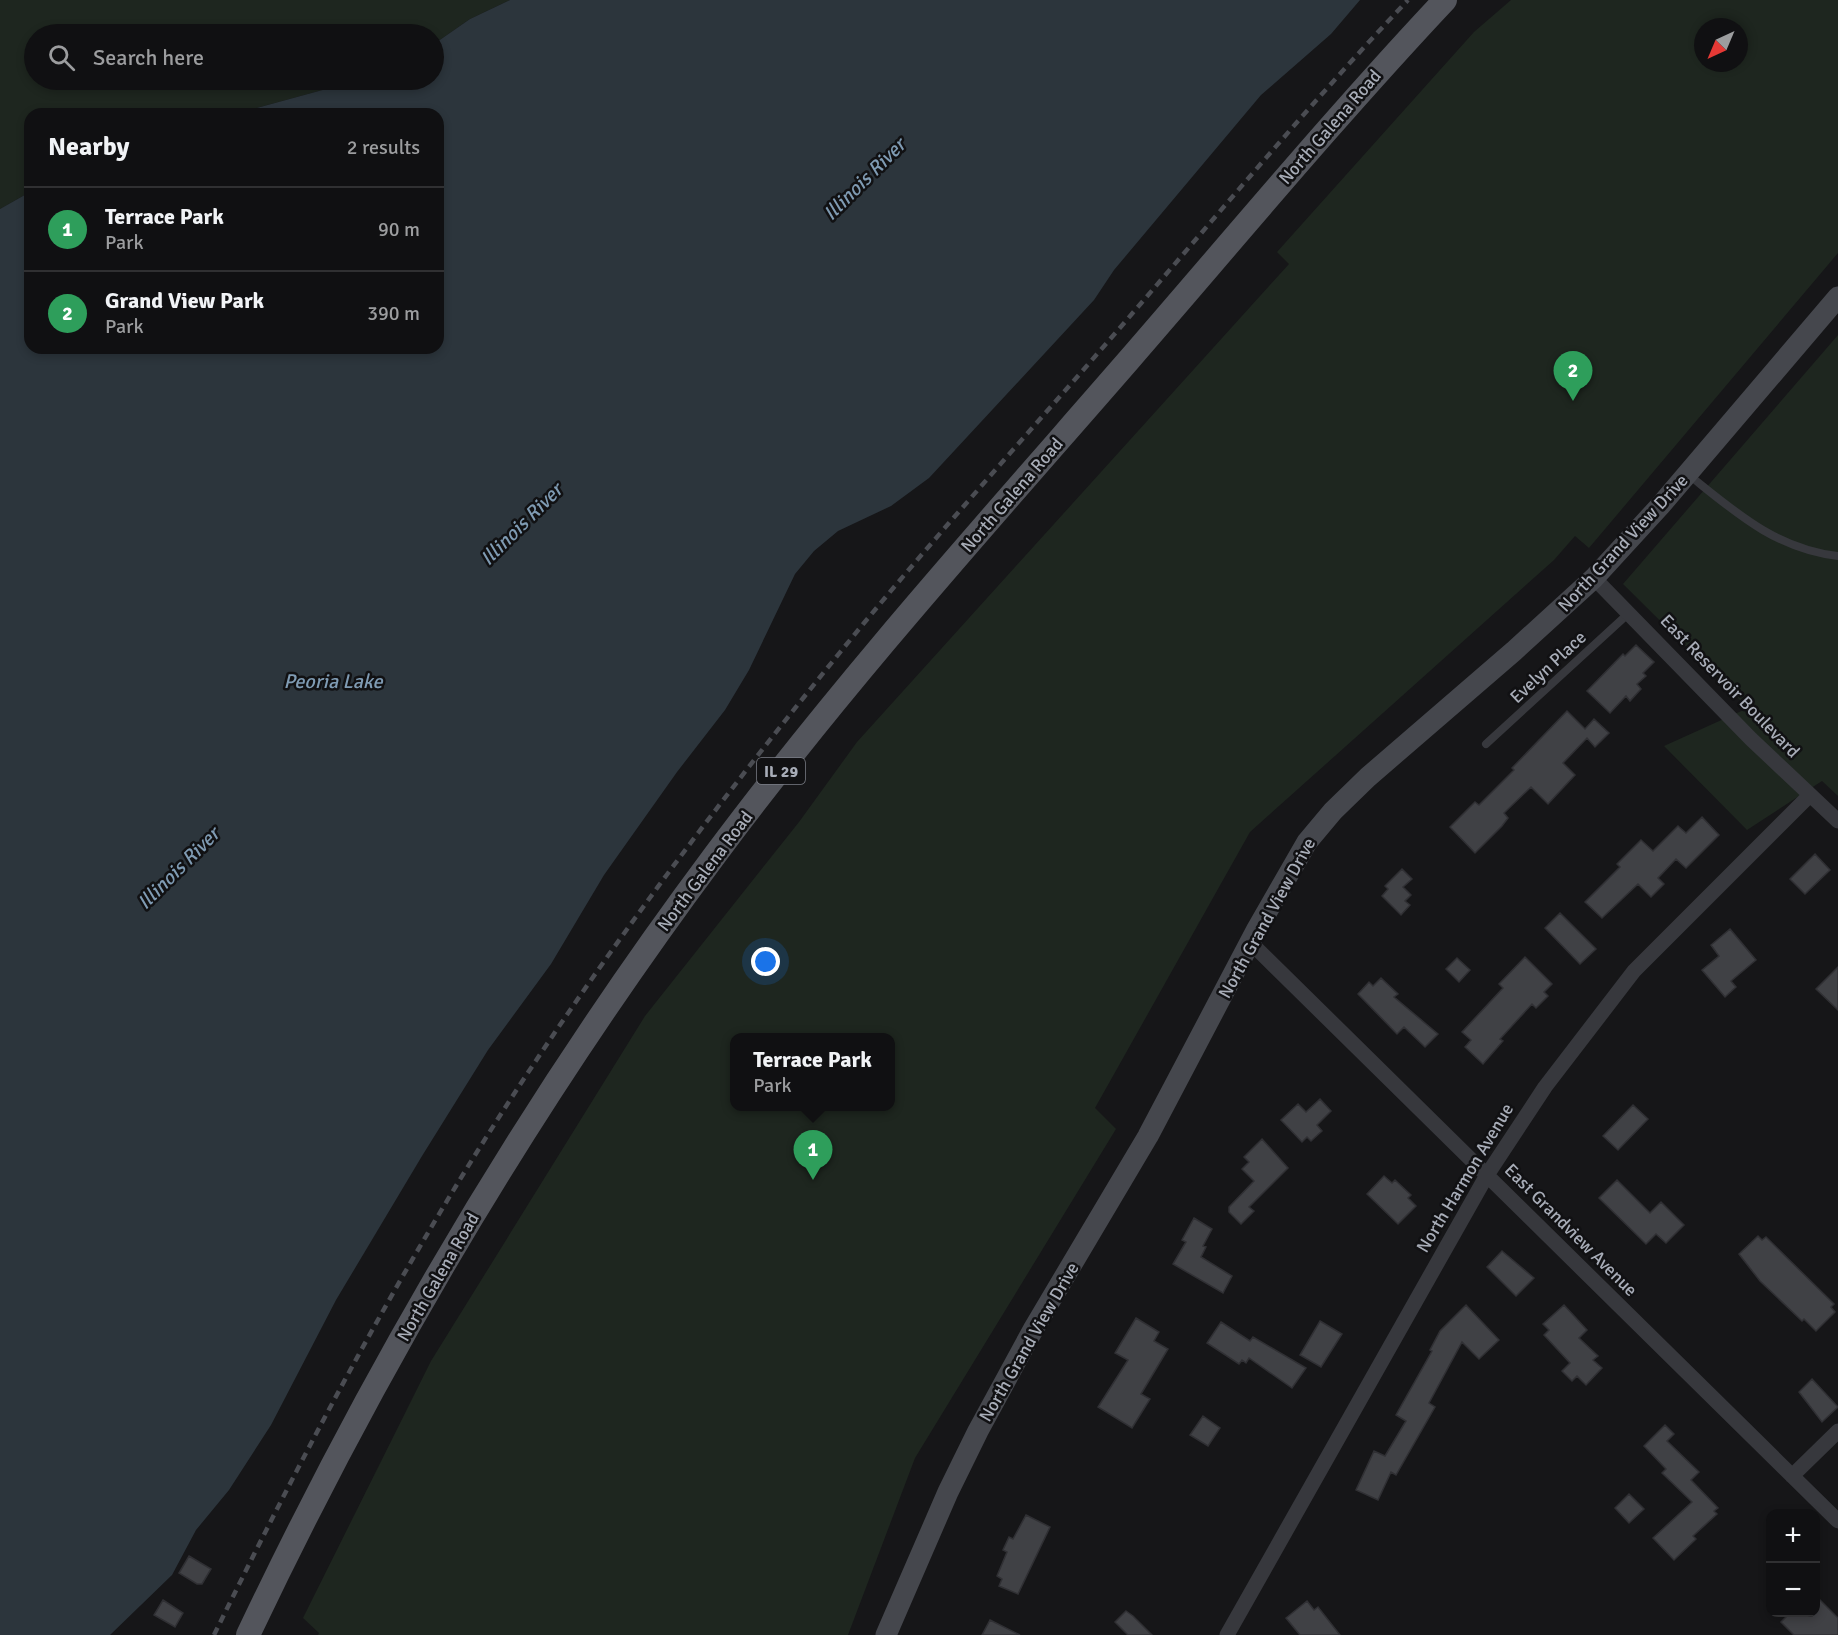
<!DOCTYPE html>
<html lang="en">
<head>
<meta charset="utf-8">
<style>
	body { margin:0; font-family:Signika,sans-serif; background:#19191b; color:#f1f3f6 }
	.controls { position:absolute; right:18px; bottom:18px; display:grid; overflow:hidden; border-radius:12px; box-shadow:0 3px 9px #0003 }
	.controls button { width:54px; height:54px; display:grid; place-items:center; padding:0; border:0; border-bottom:2px solid #303032; background:#101012; color:#f1f3f6; font:30px sans-serif }
	.compass { position:absolute; left:1694px; top:18px; width:54px; height:54px; border-radius:50%; background:#101012; box-shadow:0 3px 9px #0003; rotate:224deg }
	.you { position:absolute; left:766px; top:962px; width:21px; height:21px; margin:-15px; border:4px solid #fff; border-radius:50%; background:#1a73e8; box-shadow:0 0 0 9px #1a73e833 }
	.badge { display:grid; place-items:center; width:39px; height:39px; border-radius:50%; background:#0b8043; color:#fff; font-size:20px; font-weight:700 }
	.pin { position:absolute; translate:-50% -50px; filter:drop-shadow(0 2px 3px #0008) }
	.pin::after { content:''; position:absolute; top:32px; width:21px; height:18px; background:inherit; clip-path:polygon(0 0,100% 0,50% 100%) }
	.popup { position:absolute; left:730px; top:1033px; width:165px; height:78px; box-sizing:border-box; display:grid; place-content:center; border-radius:12px; background:#101012; filter:drop-shadow(0 2px 4px #0005); font-size:20px; white-space:nowrap; color:#9c9d9f }
	.popup b { font-size:22px; color:#f1f3f6 }
	.popup::after { content:''; position:absolute; left:50%; top:100%; margin-left:-12px; border:12px solid transparent; border-top-color:#101012 }
	.list { margin:0; padding:0; list-style:none }
	h2 { display:flex; justify-content:space-between; align-items:center; height:78px; margin:0; padding:0 24px; font-size:26px }
	h2 small { font-size:20px; font-weight:400; color:#9c9d9f }
	.list li { display:grid; grid-template-columns:39px 1fr auto; gap:18px; align-items:center; box-sizing:border-box; height:84px; padding:0 24px; border-top:2px solid #303032 }
	.list b { display:block; font-size:22px; white-space:nowrap }
	.list p { margin:0; font-size:20px; white-space:nowrap; color:#9c9d9f }
	.list em { font-size:20px; font-style:normal; color:#9c9d9f }
	.icon { flex:none; width:33px; height:33px; fill:none; stroke:currentColor; stroke-width:2; stroke-linecap:round; stroke-linejoin:round }
	.map { position:relative; flex:none; width:1838px; height:1635px; overflow:hidden }
	.search { position:absolute; background:#101012; box-shadow:0 3px 9px #0003; left:24px; top:24px; width:420px; height:66px; display:flex; align-items:center; gap:15px; box-sizing:border-box; padding:0 21px; border-radius:33px; color:#9c9d9f; font-size:22px }
	.panel { position:absolute; background:#101012; box-shadow:0 3px 9px #0003; left:24px; top:108px; width:420px; height:246px; border-radius:18px }
	.map>svg:first-child { display:block }
	.green { fill:#1e261f; fill-rule:evenodd }
	.water { fill:#2c353c }
	.building { fill:#404145; stroke:#303034; stroke-width:1.5 }
	.lines { fill:none; stroke-linecap:round; stroke-linejoin:round }
	.lane { stroke:#37383d; stroke-width:8 }
	.street { stroke:#37383d; stroke-width:15 }
	.secondary { stroke:#45474d; stroke-width:21 }
	.primary { stroke:#53555c; stroke-width:24 }
	.rail { stroke:#4a4c52; stroke-width:4.5; stroke-dasharray:8 6; stroke-linecap:butt }
	.labels { text-anchor:middle; stroke-width:5; stroke-linejoin:round; paint-order:stroke }
	.shield { fill:#111113; stroke:#7b7e86; stroke-width:1.5 }
	.shield-label { font-size:16px; font-weight:bold; fill:#a8adb8 }
	.street-label { font-size:18px; fill:#a8adb8; stroke:#111113 }
	.water-label { font-size:20px; font-style:italic; fill:#7f9bb3; stroke:#111113 }
</style>
</head>
<body>
<div class="map">
<svg width="1838" height="1635" viewBox="0 0 1838 1635">
	<rect width="100%" height="100%" fill="#161618"/>
	<path class="green" d="M0,0h510l-40,19 -36,25v-10h-400v46h325l-124,34h-205v78l-30,17z
		M1511,0h327v253l-249,295 -14,-12 -21,24 -304,272 -155,276 21,21 -201,329 -67,177h-530l1,-2 -16,-15 128,-257 214,-345 154,-194 58,-80 432,-478 -12,-12 197,-220zM1703,27h36v36h-36zM735,1038h156v68h-156z
		M1838,335v461l-16,-15 -75,49 -83,-84 84,-38 -125,-124z"/>
	<path class="water" d="M510,0h850l-29,34 -70,61 -147,175 -20,30 -165,178 -38,28 -53,25 -24,20 -19,23 -46,96 -24,40 -48,62 -73,103 -53,89 -63,86 -66,106 -86,144 -65,125 -42,65 -33,40 -24,45 -62,60h-110v-1426l30,-17v156h408v-234h-203l124,-34h75v-36l36,-25z"/>
	<path class="building" d="M1636,645l18,17 -11,11 3,3 -9,8 4,5 -11,12 -4,-5 -16,17 -23,-22 36,-37 2,2z
		M1567,711l18,18 9,-10 15,14 -14,14 -8,-9 -24,25 12,12 -27,29 -17,-17 -27,26 4,5 -6,8 -27,27 -25,-26 25,-25 4,3 35,-35 -2,-2z
		M1702,817l17,18 -33,33 -10,-9 -18,19 6,6 -13,13 -13,-13 -36,34 -17,-16 35,-35 -3,-3 24,-24 12,11 25,-25 8,7z
		M1815,854l15,16 -25,24 -15,-15z
		M1402,869l10,10 -9,8 8,8 -6,6 5,4 -9,10 -19,-19 6,-7 -3,-3z
		M1560,913l36,36 -16,15 -35,-36z
		M1730,929l26,31 -25,21 5,6 -11,10 -23,-27 17,-14 -8,-11z
		M1525,957l27,27 -8,8 4,4 -12,12 -4,-4 -32,35 3,2 -20,23 -18,-17 6,-7 -9,-8 41,-44 -4,-4z
		M1457,958l13,12 -11,12 -13,-13z
		M1838,967v43l-22,-21z
		M1381,978l17,16 -4,3 44,37 -13,13 -21,-20 -7,7 -39,-40 11,-12 4,4z
		M1320,1099l11,12 -14,14 5,6 -11,10 -4,-4 -5,5 -21,-22 17,-16 8,8z
		M1633,1105l15,14 -30,31 -15,-14z
		M1262,1139l26,29 -39,39 5,4 -13,13 -12,-12v-5l25,-26 -12,-12 7,-7 -5,-5z
		M1384,1176l8,7 3,-3 16,15 -3,3 8,8 -18,18 -31,-30z
		M1617,1180l33,33 11,-11 23,23 -18,18 -10,-9 -10,10 -47,-46z
		M1194,1218l18,11 -9,17 3,1 -5,10 31,19 -9,17 -50,-29 13,-22 -4,-2z
		M1758,1236l4,4 4,-3 68,67 -3,3 4,5 -19,19 -12,-12 -2,2 -42,-40 -21,-27z
		M1502,1251l32,27 -18,18 -29,-29z
		M1466,1305l33,35 -20,19 -17,-17 -33,61 6,4 -39,68 -5,-3 -13,28 -22,-10 18,-39 11,5 21,-35 -10,-6 36,-64 -2,-1 10,-19z
		M1564,1305l23,25 -8,8 19,18 -5,4 9,8 -16,17 -9,-9 -5,5 -10,-10 8,-8 -26,-28 5,-5 -6,-6z
		M1136,1318l23,14 -5,9 14,8 -27,45 9,5 -18,29 -34,-21 30,-47 -13,-7z
		M1320,1321l22,13 -21,33 -21,-12z
		M1221,1322l29,19 3,-4 53,31 -14,20 -43,-30 -3,5 -4,-3 -3,4 -32,-21z
		M1812,1379l26,28 -16,15 -23,-30z
		M1203,1416l17,12 -12,18 -18,-11z
		M1665,1425l9,9 -7,7 32,31 -8,8 27,28 -4,3 3,3 -24,22 3,3 -22,21 -21,-22 39,-36 -30,-29 4,-4 -22,-23z
		M1629,1494l15,15 -15,14 -14,-15z
		M1026,1515l24,12 -32,67 -19,-8 3,-7 -5,-3 10,-24 -4,-2 6,-13 4,2z
		M189,1556l22,13 -9,15h-5l-18,-11z
		M1815,1595l23,23v17h-44l-13,-13 10,-10h24z
		M163,1600l20,13 -8,14 -21,-12z
		M1307,1601l7,9 4,-3 22,28h-40l-14,-17z
		M1126,1611l7,5 19,19h-24l-13,-13z
		M990,1620l30,15h-38z"/>
	<g class="lines">
		<path class="lane" d="M1689,475c46,37 87,74 149,81
			M1486,744l143,-131"/>
		<path class="street" d="M1594,578l157,161 87,82
			M1250,942l588,579
			M1792,1476l46,-45
			M1227,1635l260,-460 58,-88 89,-116 176,-176"/>
		<path class="secondary" d="M886,1635l62,-143 30,-61 56,-103 114,-192 109,-207 50,-87 26,-31 35,-34 146,-126 80,-73 66,-72 178,-209"/>
		<path class="primary" d="M248,1635c130,-274 285,-536 467,-780 128,-172 272,-332 413,-494 105,-121 207,-244 317,-361"/>
		<path class="rail" d="M214,1635c78,-159 160,-316 253,-467 118,-191 255,-372 397,-545 78,-94 160,-185 241,-278 100,-115 198,-234 303,-345"/>
	</g>
	<g class="labels">
		<rect class="shield" x="757" y="758" width="48" height="26" rx="4.5"/>
		<g class="shield-label">
			<text x="781" y="777">IL 29</text>
		</g>
		<g class="street-label">
			<text transform="translate(1330 127) rotate(-49)" y="6">North Galena Road</text>
			<text transform="translate(1012 495) rotate(-49)" y="6">North Galena Road</text>
			<text transform="translate(1623 543) rotate(-47)" y="6">North Grand View Drive</text>
			<text transform="translate(1548 667) rotate(-43)" y="6">Evelyn Place</text>
			<text transform="translate(1730 686) rotate(46)" y="6">East Reservoir Boulevard</text>
			<text transform="translate(705 871) rotate(-53)" y="6">North Galena Road</text>
			<text transform="translate(1267 918) rotate(-61)" y="6">North Grand View Drive</text>
			<text transform="translate(1465 1178) rotate(-59)" y="6">North Harmon Avenue</text>
			<text transform="translate(1571 1230) rotate(45)" y="6">East Grandview Avenue</text>
			<text transform="translate(438 1277) rotate(-60)" y="6">North Galena Road</text>
			<text transform="translate(1029 1342) rotate(-60)" y="6">North Grand View Drive</text>
		</g>
		<g class="water-label">
			<text transform="translate(864 179) rotate(-45)" y="7">Illinois River</text>
			<text transform="translate(521 524) rotate(-45)" y="7">Illinois River</text>
			<text x="333" y="688">Peoria Lake</text>
			<text transform="translate(178 868) rotate(-45)" y="7">Illinois River</text>
		</g>
	</g>
</svg>
<div class="controls">
<button>+</button>
<button>−</button>
</div>
<svg class="compass" viewBox="-18 -18 36 36"><path d="M0-13l5 13h-10z" fill="#e53935"/><path d="M0 13l5-13h-10z" fill="#9c9d9f"/></svg>
<div class="you"></div>
<div class="pin badge" style="left:813px;top:1180px;background:#2e9e5b">1</div>
<div class="popup"><b>Terrace Park</b>Park</div>
<div class="pin badge" style="left:1573px;top:401px;background:#2e9e5b">2</div>
<div class="search"><svg class="icon" aria-label="search" viewBox="0 0 24 24"><circle cx="10" cy="10" r="6"/><path d="M15 15l6 6"/></svg>Search here</div>
<section class="panel">
<h2>Nearby<small>2 results</small></h2>
<ul class="list">
<li><span class="badge" style="background:#2e9e5b">1</span><div><b>Terrace Park</b><p>Park</p></div><em>90 m</em></li>
<li><span class="badge" style="background:#2e9e5b">2</span><div><b>Grand View Park</b><p>Park</p></div><em>390 m</em></li>
</ul>
</section>
</div>
</body>
</html>
